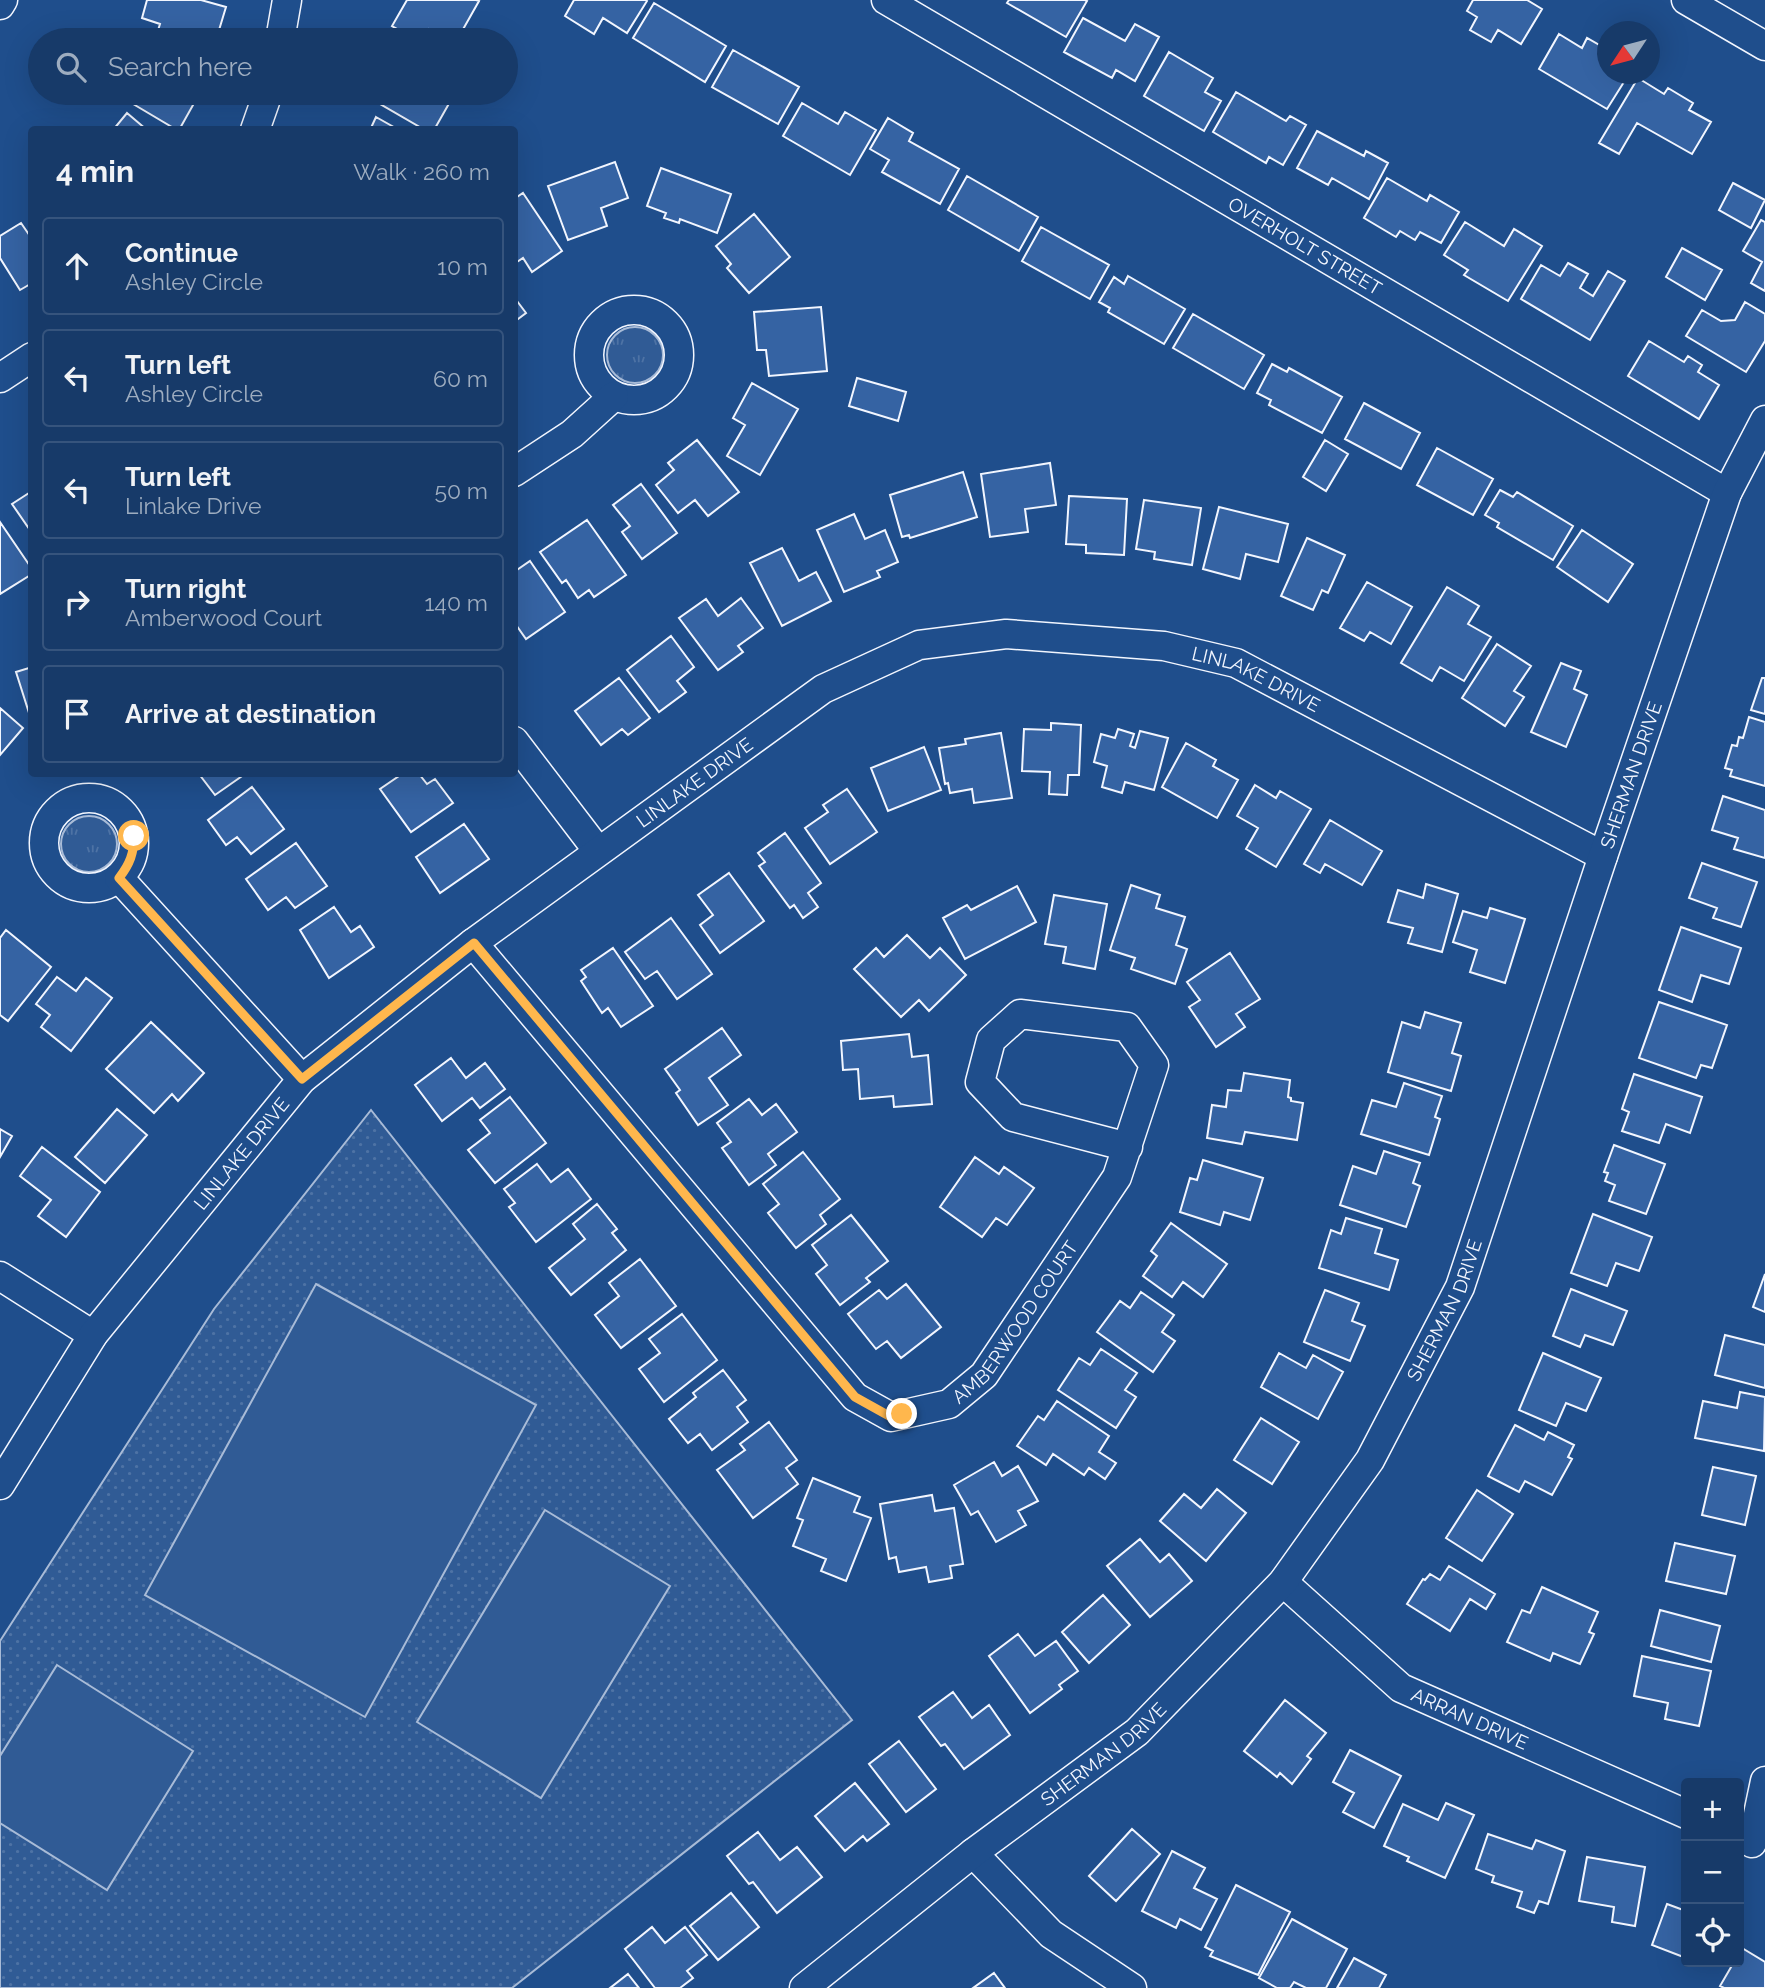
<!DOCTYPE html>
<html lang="en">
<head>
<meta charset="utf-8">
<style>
	body { margin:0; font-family:Raleway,sans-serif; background:#244571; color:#f1f3f6 }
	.controls { position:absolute; right:21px; bottom:21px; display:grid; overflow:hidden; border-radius:7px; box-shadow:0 7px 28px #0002 }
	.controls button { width:63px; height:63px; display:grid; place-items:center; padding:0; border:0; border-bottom:2px solid #36547d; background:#173a69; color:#f1f3f6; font:35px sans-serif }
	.compass { position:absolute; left:1597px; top:21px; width:63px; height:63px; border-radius:50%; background:#173a69; box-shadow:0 7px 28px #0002; rotate:234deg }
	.stop { position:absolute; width:21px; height:21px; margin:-16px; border:5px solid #ffb74d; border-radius:50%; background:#fff }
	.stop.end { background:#ffb74d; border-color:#fff; box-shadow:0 2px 7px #0008 }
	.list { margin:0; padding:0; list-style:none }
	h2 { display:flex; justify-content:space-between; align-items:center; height:91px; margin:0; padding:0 28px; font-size:30px }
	h2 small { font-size:23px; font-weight:400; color:#9eadc0 }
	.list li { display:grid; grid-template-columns:46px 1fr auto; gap:21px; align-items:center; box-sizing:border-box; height:98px; margin:0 14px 14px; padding:0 14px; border:2px solid #36547d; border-radius:7px }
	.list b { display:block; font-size:26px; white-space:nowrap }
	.list p { margin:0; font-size:23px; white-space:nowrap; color:#9eadc0 }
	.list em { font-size:23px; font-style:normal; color:#9eadc0 }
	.icon { flex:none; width:38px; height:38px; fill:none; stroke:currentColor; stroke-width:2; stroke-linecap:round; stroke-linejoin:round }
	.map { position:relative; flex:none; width:1765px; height:1988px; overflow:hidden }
	.search { position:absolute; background:#173a69; box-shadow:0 7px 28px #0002; left:28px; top:28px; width:490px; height:77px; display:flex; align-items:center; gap:18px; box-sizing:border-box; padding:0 24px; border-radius:38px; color:#9eadc0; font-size:26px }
	.panel { position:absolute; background:#173a69; box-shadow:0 7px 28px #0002; left:28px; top:126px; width:490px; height:651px; border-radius:7px }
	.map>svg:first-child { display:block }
	.grass { fill:url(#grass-tufts); stroke:#a8bbd7; stroke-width:2 }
	.park { fill:url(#park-dots); stroke:#a8bbd7; stroke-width:2 }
	.built { fill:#305b95; stroke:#a8bbd7; stroke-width:2 }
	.building { fill:#3563a3; stroke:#f2f6ff; stroke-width:2 }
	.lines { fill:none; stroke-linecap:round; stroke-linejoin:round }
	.minor-casing { stroke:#f2f6ff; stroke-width:31 }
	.minor { stroke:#1f4e8c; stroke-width:28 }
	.route { stroke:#ffb74d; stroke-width:9 }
	.labels { text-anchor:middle; stroke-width:5; stroke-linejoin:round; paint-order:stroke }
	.street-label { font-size:19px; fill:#f2f6ff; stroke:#1f4e8c }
</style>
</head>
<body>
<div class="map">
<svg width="1765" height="1988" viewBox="0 0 1765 1988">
	<defs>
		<pattern id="grass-tufts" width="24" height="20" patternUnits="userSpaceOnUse" patternTransform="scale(1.75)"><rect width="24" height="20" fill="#305b95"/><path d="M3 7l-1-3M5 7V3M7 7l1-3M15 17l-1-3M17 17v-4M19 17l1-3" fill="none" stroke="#4e73a5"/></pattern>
		<pattern id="park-dots" width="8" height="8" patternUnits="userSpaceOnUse" patternTransform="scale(1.75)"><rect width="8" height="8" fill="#305b95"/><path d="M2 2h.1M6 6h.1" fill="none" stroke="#4e73a5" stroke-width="1.8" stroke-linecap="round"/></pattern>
	</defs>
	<rect width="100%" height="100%" fill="#1f4e8c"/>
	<path class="grass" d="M607 355a28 28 0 1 1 56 0a28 28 0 1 1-56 0Z
		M61 844a28 28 0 1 1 56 0a28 28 0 1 1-56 0Z"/>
	<path class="park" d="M371,1110l481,610 -340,268h-512v-347l214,-332z"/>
	<path class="built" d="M316,1284l220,121 -171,312 -220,-122z
		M545,1510l125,76 -129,212 -124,-76z
		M57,1665l136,86 -86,139 -107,-67v-67z"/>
	<path class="building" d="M147,0h54l25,7 -10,33h-61l5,-16 -18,-6z
		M407,0h69l3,1 -22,39h-8l-20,-11 -6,11h-6l-25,-14z
		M574,0h72l1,1 -20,32 -24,-15 -9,16 -29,-18z
		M1009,0h76l2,1 -21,36 -59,-34z
		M1473,0h54l15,9 -21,35 -23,-14 -7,12 -21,-12 7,-13 -10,-6z
		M654,3l72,43 -21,36 -72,-44z
		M1083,18l42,23 10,-17 24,13 -24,44 -19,-11 -4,8 -48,-26z
		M1559,34l23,14 5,-10 21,12v24h21l-22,35 -68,-40z
		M733,50l66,37 -21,37 -66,-37z
		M1169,52l44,26 -8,14 16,9 -17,30 -60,-35z
		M1638,78l26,16 4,-6 25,15 -4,7 22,12 -19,32 -55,-31 -18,31 -20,-11z
		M1236,92l50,29 4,-5 16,9 -23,40 -14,-8 -3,6 -53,-31z
		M126,93h62l9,5 -18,32h-2l-54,-32z
		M379,93h76l-21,37h-9l-50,-29z
		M802,103l36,21 7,-12 31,18 -26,45 -67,-39z
		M127,113l20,17h-34z
		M376,117l23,13h-29z
		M888,118l25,15 -4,8 50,28 -19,35 -58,-32 7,-12 -19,-11z
		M1317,131l47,25 2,-5 22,12 -19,36 -37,-21 -4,7 -31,-17z
		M615,162l13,36 -27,10 6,18 -39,14 -20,-54z
		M661,168l70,26 -14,39 -37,-14 -1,4 -15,-5 2,-5 -19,-7z
		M967,176l71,41 -19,34 -71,-41z
		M1387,178l40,23 3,-6 29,17 -18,31 -21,-11 -5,8 -15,-9 -4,6 -32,-19z
		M1733,183l32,17 -14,28 -32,-18z
		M523,193l39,58 -30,21 -9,-14 -9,6v-65z
		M754,214l36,43 -41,36 -22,-25 4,-4 -15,-18z
		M1761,220l4,2v69l-14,-8 11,-21 -19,-11z
		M1465,222l39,24 10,-17 28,17 -34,55 -44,-26 4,-5 -24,-15z
		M21,223l11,16v44l-12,7 -20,-32v-22z
		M1041,227l68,38 -19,34 -68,-38z
		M1682,248l40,22 -17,30 -39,-23z
		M1568,263l20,11 -8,14 13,8 15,-25 17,10 -35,59 -69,-41 20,-34 19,11z
		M1128,276l57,33 -21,35 -56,-32 2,-4 -11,-6 15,-25 10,7z
		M514,297l12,16 -12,9z
		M1745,302l20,12v27l-19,31 -60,-36 16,-26 19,11 14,-1z
		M821,307l6,64 -58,5 -3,-26h-9l-3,-38z
		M1193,314l71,41 -20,34 -71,-41z
		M1649,341l35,21 4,-6 14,9 -4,7 21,13 -20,34 -71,-43z
		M1272,364l15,8 2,-4 53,29 -20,36 -53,-28 2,-5 -14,-7z
		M857,378l49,14 -8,29 -49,-15z
		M752,383l46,26 -38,66 -33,-19 18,-31 -12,-7z
		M1364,403l56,30 -19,36 -56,-30z
		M697,440l42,52 -31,24 -13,-16 -17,13 -22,-28 18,-15 -6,-7z
		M1325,440l23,14 -22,37 -23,-14z
		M1437,448l56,31 -20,36 -56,-30z
		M1050,463l6,42 -31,4 3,23 -38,5 -9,-63z
		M963,472l14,45 -67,21 -1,-3 -7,2 -12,-42z
		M641,484l36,49 -35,26 -20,-27 8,-6 -17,-21z
		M1500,490l13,7 4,-5 56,34 -20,34 -56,-33 2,-4 -14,-8z
		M32,491v42l-20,-29z
		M1069,496l58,3 -3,56 -38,-2v-8l-20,-1z
		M1144,500l57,8 -9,57 -38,-6 1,-7 -19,-3z
		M1219,507l69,17 -10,38 -32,-8 -6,25 -37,-10z
		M854,514l11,25 20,-9 13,32 -21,9 3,6 -36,15 -27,-62z
		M587,520l39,55 -32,22 -5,-7 -11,8 -12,-18 -4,3 -22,-31z
		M0,522l32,47v5l-32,20z
		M1582,530l51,34 -25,38 -51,-35z
		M1307,538l38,17 -17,38 -6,-3 -9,20 -32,-14z
		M782,548l17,33 17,-9 15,29 -49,25 -32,-63z
		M530,561l35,51 -39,27 -12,-17v-50z
		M1367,582l45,25 -21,37 -21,-12 -6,9 -24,-13z
		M1447,587l32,19 -11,18 23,13 -27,44 -24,-14 -8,14 -31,-18z
		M741,598l22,30 -25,18 5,6 -25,18 -39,-52 27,-19 12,17z
		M671,636l23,31 -17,14 9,11 -27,20 -32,-42z
		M1497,644l34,22 -17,25 10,6 -19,29 -43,-28z
		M1561,663l20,8 -7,18 13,6 -21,52 -35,-15z
		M32,667v48l-2,1 -14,-44z
		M619,678l31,40 -22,17 -6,-6 -21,16 -26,-34z
		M1762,678h3v36l-14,-4z
		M0,708l23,20 -23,27z
		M1749,717l16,5v64l-35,-10 2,-6 -7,-2 7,-23 5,1 2,-9 4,1z
		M1051,723l30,2 -2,50h-11l-1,20 -18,-1 1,-22 -28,-1 2,-42 27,1z
		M1118,729l16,5 -4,12 5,2 5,-17 28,7 -14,52 -29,-8 -3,11 -20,-6 5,-21 -13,-4 7,-28 14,4z
		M1001,733l11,65 -38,5 -2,-14 -22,4 -2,-10 -3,1 -6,-36 27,-4 -1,-5z
		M1186,743l30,17 -3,6 25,14 -21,38 -55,-31z
		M924,747l17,43 -53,21 -17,-43z
		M199,774h46l-30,21z
		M402,774h17l8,10 8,-5 18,24 -42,29 -31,-43z
		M1255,785l21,13 4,-7 31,18 -35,58 -30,-18 12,-21 -21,-12z
		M252,787l32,42 -33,25 -14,-17 -11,8 -18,-25z
		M847,789l30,43 -47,32 -25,-36 23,-16 -5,-7z
		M1723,796l42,14v48l-31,-9 4,-11 -26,-8z
		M1330,820l52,31 -20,34 -37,-21 -5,9 -16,-9z
		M464,824l25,35 -49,34 -24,-36z
		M785,833l36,50 -13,10 10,14 -15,11 -9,-13 -4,3 -31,-42 6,-4 -7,-9z
		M296,843l31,43 -32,22 -9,-11 -18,13 -22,-31z
		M1702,863l55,19 -16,45 -28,-9 4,-10 -28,-10z
		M729,873l35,48 -44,32 -20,-28 13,-10 -15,-20z
		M1426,884l32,10 -16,58 -34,-9 5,-15 -25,-6 10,-32 25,8z
		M1131,885l29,10 -4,13 29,9 -9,28 11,4 -12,35 -44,-15 4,-11 -25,-8z
		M1017,886l19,36 -71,37 -22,-41 24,-13 4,5z
		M1054,895l53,9 -12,65 -32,-6 3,-16 -21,-3z
		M334,907l17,25 9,-6 14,21 -45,31 -29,-48z
		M1490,908l35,11 -20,64 -35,-11 7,-22 -24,-8 10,-31 24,7z
		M671,918l41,56 -35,25 -20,-28 -12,8 -20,-27z
		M1681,927l60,21 -12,36 -28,-9 -9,27 -33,-12z
		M6,930l45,37 -43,54 -8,-6v-77z
		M907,935l23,23 10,-10 26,27 -37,36 -10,-11 -18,17 -47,-48 22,-21 8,9z
		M613,948l40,58 -32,21 -13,-19 -6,5 -21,-32 5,-4 -5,-7z
		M1230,953l30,46 -24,15 9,13 -29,20 -27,-40 11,-7 -13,-18z
		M57,977l19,14 10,-13 26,20 -41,53 -30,-24 9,-12 -14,-11z
		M1659,1002l68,23 -15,43 -11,-3 -5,13 -57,-20z
		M1425,1012l36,11 -9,30 9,3 -10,35 -63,-19 14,-50 18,6z
		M151,1022l53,51 -26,28 -6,-7 -18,19 -48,-44z
		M722,1028l19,27 -32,23 19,27 -30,20 -22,-32 4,-3 -15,-21z
		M909,1034l3,23 16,-2 4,49 -38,3 -1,-11 -33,3 -2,-30 -15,1 -2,-29z
		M451,1058l15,20 19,-15 20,26 -25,19 -8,-10 -30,23 -27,-36z
		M1244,1073l46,7 -2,17 3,1v3l12,2 -6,37 -52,-8 -3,12 -35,-6 5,-33 14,2 2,-17 13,1z
		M1634,1074l68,23 -12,36 -24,-9 -7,19 -37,-12 7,-19 -7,-3z
		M1404,1083l38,13 -7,21 5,2 -11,36 -68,-21 11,-34 24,7z
		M510,1097l36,46 -51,40 -27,-33 22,-17 -10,-13z
		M749,1099l13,16 14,-11 21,28 -29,22 8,11 -27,20 -27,-37 9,-6 -14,-19z
		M117,1109l30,26 -42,48 -30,-26z
		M0,1129l12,7 -12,21z
		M1614,1145l51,19 -19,50 -37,-13 6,-16 -10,-4 3,-8 -4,-1z
		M42,1147l58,45 -34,45 -28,-21 13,-16 -31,-24z
		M1384,1151l36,12 -7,20 7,3 -14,41 -66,-22 13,-39 23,8z
		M803,1152l37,47 -20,16 6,9 -30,24 -28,-35 11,-9 -16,-20z
		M975,1157l24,17 5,-7 30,21 -27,37 -11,-7 -14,19 -42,-30z
		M1203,1160l60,18 -13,42 -26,-8 -4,13 -40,-13 10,-34 7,2z
		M537,1164l14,18 17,-13 23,30 -55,43 -27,-35 6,-4 -11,-14z
		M597,1204l20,25 -5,4 14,17 -55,45 -22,-27 36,-29 -12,-15z
		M1593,1214l59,23 -13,34 -23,-8 -9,23 -36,-13z
		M851,1215l37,46 -22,17 4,4 -30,23 -24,-31 11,-9 -15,-20z
		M1346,1218l36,11 -7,24 23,7 -9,30 -70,-22 12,-38 10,4z
		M1171,1223l56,41 -24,33 -20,-15 -11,15 -29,-21 14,-20 -6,-5z
		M640,1259l36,47 -55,42 -26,-33 24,-19 -10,-13z
		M1765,1274v38l-12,-5z
		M906,1284l35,43 -40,31 -14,-17 -11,8 -28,-35 31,-24 8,9z
		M1571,1289l56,22 -14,34 -28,-10 -5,12 -27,-11z
		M1325,1290l34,13 -7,18 13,5 -15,35 -46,-19z
		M1141,1292l33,23 -12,17 13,9 -22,31 -56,-40 23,-31 10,7z
		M682,1314l35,46 -53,42 -25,-33 21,-16 -11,-14z
		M1725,1335l40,10v43l-50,-13z
		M1101,1349l36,24 -12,17 11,7 -20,31 -58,-38 21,-32 11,7z
		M1279,1353l27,15 7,-13 30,17 -25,47 -57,-32z
		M1543,1353l58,25 -15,33 -20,-8 -10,23 -37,-16z
		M723,1370l23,30 -9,7 11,15 -36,28 -12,-16 -12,9 -19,-24 27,-22 -3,-4z
		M1740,1392l25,5 -1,54 -69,-13 8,-37 34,7z
		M1057,1401l52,35 -10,16 17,11 -11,16 -16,-11 -5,7 -31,-21 -7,11 -29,-19 21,-30 6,4z
		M1261,1418l38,24 -27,42 -38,-24z
		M769,1422l28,38 -11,8 12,16 -45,34 -36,-48 28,-20 -5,-6z
		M1515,1425l29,15 4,-8 26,13 -6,12 4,2 -20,36 -27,-14 -6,11 -31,-16z
		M994,1462l8,14 16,-10 20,35 -20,10 8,14 -30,17 -18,-31 -7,4 -17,-30z
		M1713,1467l43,9 -11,49 -43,-10z
		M813,1478l47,19 -6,15 17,6 -25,63 -25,-10 5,-12 -33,-13 10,-26 -6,-2z
		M1217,1489l29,24 -40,48 -46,-40 24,-27 17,14z
		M1477,1490l36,24 -31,47 -36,-23z
		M932,1495l3,16 19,-3 9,56 -13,2 2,12 -23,4 -3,-15 -27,5 -3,-15 -7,2 -9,-55z
		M1140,1539l20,23 9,-8 23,27 -42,36 -43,-51z
		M1675,1543l60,13 -9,38 -60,-13z
		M1449,1566l46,28 -9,15 -16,-10 -20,32 -43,-27 16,-25 2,1 5,-6 10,6z
		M1542,1587l56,25 -9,20 5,2 -14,30 -27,-11 -3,8 -43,-19 15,-32 8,3z
		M1103,1595l27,30 -41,38 -27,-31z
		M1660,1610l60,16 -9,36 -60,-16z
		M1018,1634l17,22 21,-15 22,30 -19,14 3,4 -32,24 -41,-57z
		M1642,1656l69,15 -12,55 -34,-7 3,-16 -34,-7z
		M953,1692l19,26 17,-13 21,30 -46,34 -19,-25 -4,2 -22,-29z
		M1285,1700l41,33 -19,23 4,3 -19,25 -12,-11 -3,4 -33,-26z
		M899,1741l37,48 -30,23 -37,-48z
		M1350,1750l51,26 -27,52 -31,-16 11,-19 -21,-11z
		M855,1783l34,41 -22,17 -4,-5 -18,15 -30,-35z
		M1446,1803l28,12 -29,63 -38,-17 2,-4 -25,-11 19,-42 35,16z
		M1132,1829l28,25 -44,47 -27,-25z
		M758,1832l22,28 17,-13 25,30 -45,36 -24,-31 -4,2 -22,-28z
		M1488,1834l44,15 4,-9 29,11 -17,53 -9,-3 -5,12 -17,-6 5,-15 -30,-10 2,-6 -18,-7z
		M1172,1851l33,17 -11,20 23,11 -16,31 -21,-11 -4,9 -34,-17z
		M1587,1857l58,10 -10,59 -23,-4 2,-15 -35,-6z
		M1236,1885l54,27 -32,63 -48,-19 3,-5 -8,-4z
		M731,1893l28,34 -41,33 -28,-34z
		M1667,1904l19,7v47l-34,-13z
		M1292,1919l55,30 -21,39h-20l-12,-6 -4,6h-13l-18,-10z
		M652,1927l13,16 20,-16 22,28 -20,16 6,7 -13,10h-25l-30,-39z
		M1742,1948l23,14v26h-41l-4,-2 14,-24h5v-9z
		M1354,1958l32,17 -7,13h-42z
		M994,1973l11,15h-32z
		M628,1974l11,14h-29z"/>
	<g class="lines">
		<defs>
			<g id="minor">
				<path id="s1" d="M886,0l841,493"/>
				<path d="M1686,0l79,46"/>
				<path d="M0,5l3,-5"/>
				<path d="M280,40l7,-40"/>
				<path d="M255,130l13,-37"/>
				<circle cx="634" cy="355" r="45"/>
				<path d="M0,378l32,-21"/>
				<path d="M514,472l58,-38 42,-38"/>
				<path d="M514,741l84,110"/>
				<circle cx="89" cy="843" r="45"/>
				<path d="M119,878l183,201"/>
				<path id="s2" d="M473,943l382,454 36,20 58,-13 35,-29 133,-198 37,-112 -27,-38 -107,-13 -29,26 -11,42 33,35 115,30"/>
				<path d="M0,1276l93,59"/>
				<path id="s3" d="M0,1485l93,-150 209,-256 171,-136 350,-254 96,-44 87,-11 158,12 72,17 367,193"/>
				<path id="s4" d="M1283,1582l118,106 285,126"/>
				<path d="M1752,1843l13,-62"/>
				<path d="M973,1853l78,81 81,54"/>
				<path id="s5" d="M804,1988l169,-135 164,-121 146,-150 87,-122 90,-173 143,-431 124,-363 38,-73"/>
			</g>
		</defs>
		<use href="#minor" class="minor-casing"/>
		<use href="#minor" class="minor"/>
	</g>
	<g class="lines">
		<path class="route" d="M134,836c0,17 -4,28 -15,42l183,201 172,-136 381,454 36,20 11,-3"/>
	</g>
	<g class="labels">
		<g class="street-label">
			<text dy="7" stroke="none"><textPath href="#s1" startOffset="486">OVERHOLT STREET</textPath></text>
			<text dy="7" stroke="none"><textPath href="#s3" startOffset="1608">LINLAKE DRIVE</textPath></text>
			<text dy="7" stroke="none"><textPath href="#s5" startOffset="1514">SHERMAN DRIVE</textPath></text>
			<text dy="7" stroke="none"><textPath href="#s3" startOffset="999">LINLAKE DRIVE</textPath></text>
			<text dy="7" stroke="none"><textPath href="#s3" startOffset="411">LINLAKE DRIVE</textPath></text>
			<text dy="7" stroke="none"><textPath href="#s5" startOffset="947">SHERMAN DRIVE</textPath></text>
			<text dy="7" stroke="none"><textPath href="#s2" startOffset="800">AMBERWOOD COURT</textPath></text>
			<text dy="7" stroke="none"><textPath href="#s4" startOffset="234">ARRAN DRIVE</textPath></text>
			<text dy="7" stroke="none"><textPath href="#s5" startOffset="380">SHERMAN DRIVE</textPath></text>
		</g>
	</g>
</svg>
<div class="controls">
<button>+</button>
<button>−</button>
<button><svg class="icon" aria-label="locate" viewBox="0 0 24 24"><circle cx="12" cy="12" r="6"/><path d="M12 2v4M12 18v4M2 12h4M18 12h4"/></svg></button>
</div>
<svg class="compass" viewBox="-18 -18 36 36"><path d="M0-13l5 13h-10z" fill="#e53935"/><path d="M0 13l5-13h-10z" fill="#9eadc0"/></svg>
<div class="stop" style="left:134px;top:836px"></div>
<div class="stop end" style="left:902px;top:1414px"></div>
<div class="search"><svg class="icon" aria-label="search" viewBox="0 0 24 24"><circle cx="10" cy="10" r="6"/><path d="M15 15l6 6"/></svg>Search here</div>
<section class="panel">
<h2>4 min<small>Walk · 260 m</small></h2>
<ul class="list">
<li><svg class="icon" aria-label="ahead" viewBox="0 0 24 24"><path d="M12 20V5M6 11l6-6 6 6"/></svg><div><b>Continue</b><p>Ashley Circle</p></div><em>10 m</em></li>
<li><svg class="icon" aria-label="left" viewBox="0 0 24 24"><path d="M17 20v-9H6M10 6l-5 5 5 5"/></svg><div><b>Turn left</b><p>Ashley Circle</p></div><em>60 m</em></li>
<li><svg class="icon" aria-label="left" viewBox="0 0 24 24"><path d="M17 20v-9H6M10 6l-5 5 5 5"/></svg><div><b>Turn left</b><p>Linlake Drive</p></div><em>50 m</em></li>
<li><svg class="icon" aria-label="right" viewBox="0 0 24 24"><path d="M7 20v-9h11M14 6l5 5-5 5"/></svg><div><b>Turn right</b><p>Amberwood Court</p></div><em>140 m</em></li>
<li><svg class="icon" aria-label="arrive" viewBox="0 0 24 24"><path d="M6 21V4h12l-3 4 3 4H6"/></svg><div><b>Arrive at destination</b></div></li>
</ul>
</section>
</div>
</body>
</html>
